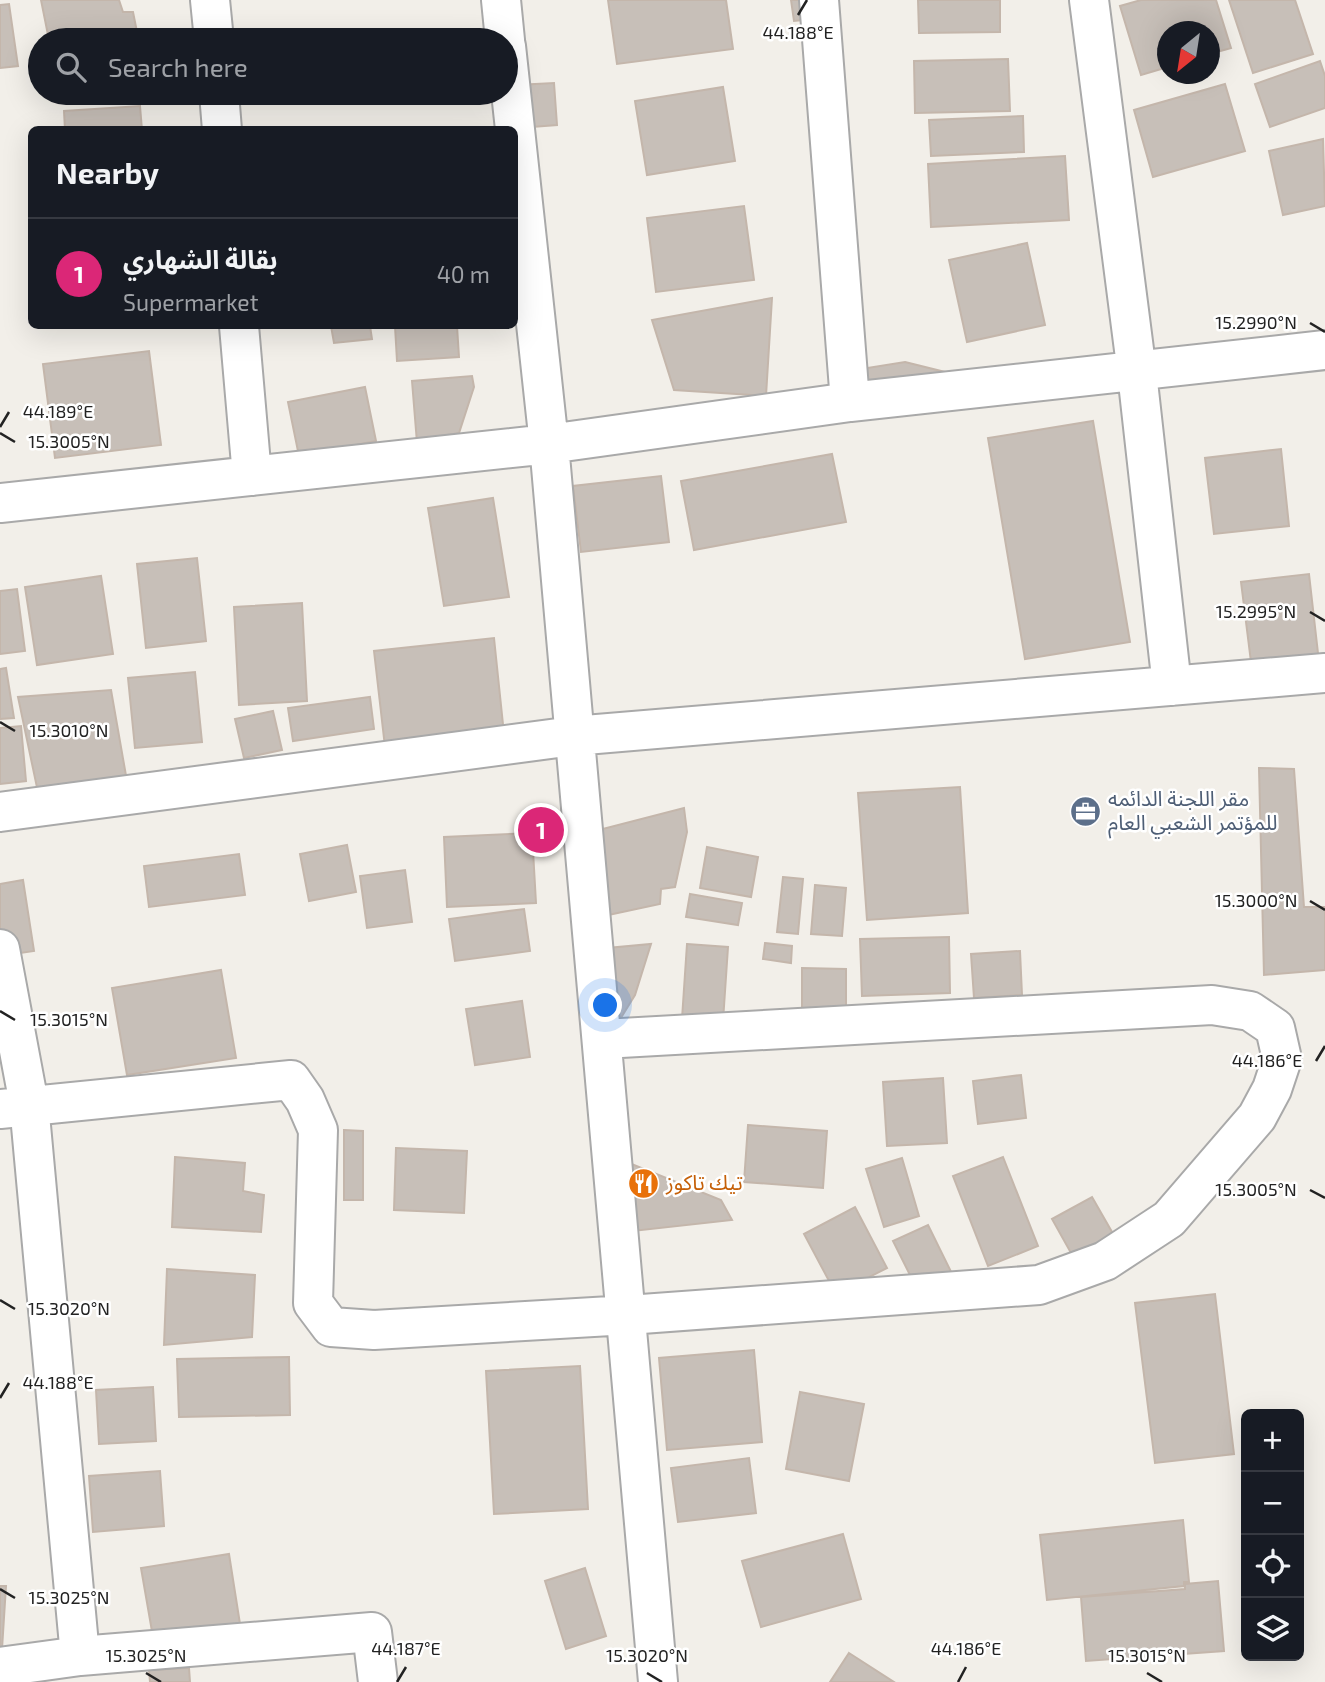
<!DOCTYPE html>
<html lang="en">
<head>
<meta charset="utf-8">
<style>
	body { margin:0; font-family:"Exo 2","Noto Sans Arabic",sans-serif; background:#20242c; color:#f1f3f6 }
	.controls { position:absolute; right:21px; bottom:21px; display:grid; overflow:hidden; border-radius:10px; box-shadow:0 7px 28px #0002 }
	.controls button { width:63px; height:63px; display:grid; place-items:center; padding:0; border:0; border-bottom:2px solid #363941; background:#171b24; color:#f1f3f6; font:35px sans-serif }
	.compass { position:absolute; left:1157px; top:21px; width:63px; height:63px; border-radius:50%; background:#171b24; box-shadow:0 7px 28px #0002; rotate:210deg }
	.you { position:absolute; left:606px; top:1006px; width:24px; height:24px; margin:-18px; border:5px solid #fff; border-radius:50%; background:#1a73e8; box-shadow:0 0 0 10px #1a73e833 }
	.badge { display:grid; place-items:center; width:46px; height:46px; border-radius:50%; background:#db2777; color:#fff; font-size:23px; font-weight:700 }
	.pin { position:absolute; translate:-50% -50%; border:4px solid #fff; box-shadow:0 2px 7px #0006 }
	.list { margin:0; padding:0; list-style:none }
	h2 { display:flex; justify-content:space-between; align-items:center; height:91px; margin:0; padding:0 28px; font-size:30px }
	h2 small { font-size:23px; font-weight:400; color:#9ea1a6 }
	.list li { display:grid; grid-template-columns:46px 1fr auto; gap:21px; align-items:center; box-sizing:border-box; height:112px; padding:0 28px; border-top:2px solid #363941 }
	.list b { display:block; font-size:26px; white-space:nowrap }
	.list p { margin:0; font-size:23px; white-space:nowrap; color:#9ea1a6 }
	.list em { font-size:23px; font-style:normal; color:#9ea1a6 }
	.icon { flex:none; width:38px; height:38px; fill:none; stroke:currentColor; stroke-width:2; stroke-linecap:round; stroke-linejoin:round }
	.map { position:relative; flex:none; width:1325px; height:1682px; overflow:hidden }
	.search { position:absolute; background:#171b24; box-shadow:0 7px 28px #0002; left:28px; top:28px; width:490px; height:77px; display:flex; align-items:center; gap:18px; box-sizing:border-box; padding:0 24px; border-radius:38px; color:#9ea1a6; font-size:26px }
	.panel { position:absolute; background:#171b24; box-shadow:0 7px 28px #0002; left:28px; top:126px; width:490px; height:203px; border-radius:10px }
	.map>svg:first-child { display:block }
	.building { fill:#c7bfb8; stroke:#c4b6ab; stroke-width:2 }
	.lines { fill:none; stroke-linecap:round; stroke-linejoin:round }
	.minor-casing { stroke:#a9a9a9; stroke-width:42 }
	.minor { stroke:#fff; stroke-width:38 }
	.ticks { fill:none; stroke:#222; stroke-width:2.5 }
	.labels { text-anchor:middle; stroke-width:5; stroke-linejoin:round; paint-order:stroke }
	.service-label { font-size:21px; fill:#4e5e75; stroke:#fff; text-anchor:start }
	.food-label { font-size:21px; fill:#c56008; stroke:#fff; text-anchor:start }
	.ticks-label { font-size:18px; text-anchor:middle; fill:#222; stroke:#fff; stroke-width:5; stroke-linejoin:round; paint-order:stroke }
</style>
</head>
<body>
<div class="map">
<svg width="1325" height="1682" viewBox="0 0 1325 1682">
	<rect width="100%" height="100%" fill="#f2efe9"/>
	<path class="building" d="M41,0h78l4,12h10l4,20 -43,8h-45z
		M608,0h118l7,49 -116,15z
		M791,0h41l2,17 -40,4z
		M918,0h82v32l-81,1z
		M1141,0h75l15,48 -21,6v-22h-42v35l-27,8 -21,-69z
		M1229,0h66l18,54 -60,19z
		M9,4l9,62 -18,2v-63z
		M1008,59l2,52 -95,2 -1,-52z
		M1320,61l5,15v32l-55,19 -15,-43z
		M554,83l3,42 -38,3 -3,-43z
		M1225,84l20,67 -92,26 -19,-67z
		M723,87l12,74 -88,14 -12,-74z
		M140,106l2,24h-77l-1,-19z
		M1023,116l1,36 -93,4 -2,-36z
		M1323,139l2,67 -42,9 -14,-64z
		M1065,156l4,64 -138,7 -3,-63z
		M744,206l10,74 -98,12 -9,-74z
		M1027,243l18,82 -78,17 -18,-82z
		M772,298l-6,98 -92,-6 -22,-70z
		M331,326h39l2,13 -38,4z
		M395,326h62l2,31 -62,4z
		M149,351l12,94 -106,13 -12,-94z
		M905,362l52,13 -109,36 -6,-39z
		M472,376l2,11 -15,46 -22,4 -19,18 -6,-74z
		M365,387l11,54 -77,15 -11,-54z
		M1093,421l37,221 -105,17 -37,-221z
		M1281,449l8,77 -75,8 -9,-76z
		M832,454l14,68 -152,28 -13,-69z
		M661,476l8,66 -88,10 -8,-66z
		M493,498l16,99 -65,9 -16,-98z
		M197,558l9,83 -60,7 -9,-84z
		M1309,574l10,88 -67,8 -11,-88z
		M101,576l12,78 -76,11 -12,-78z
		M17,589l8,62 -25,3v-63z
		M302,603l5,98 -68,4 -5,-98z
		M494,638l10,96 -119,13 -11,-96z
		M6,668l8,50 -14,1v-50z
		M195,672l7,70 -67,6 -7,-70z
		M111,690l17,97 -89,10 -21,-100z
		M370,697l4,32 -81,12 -5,-33z
		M273,711l9,39 -38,8 -9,-39z
		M21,726l5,55 -26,3v-56z
		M1259,768l35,1 10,138h21v63l-61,5z
		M960,787l8,126 -101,7 -9,-127z
		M684,808l3,24 -12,55 -14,2 -1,15 -61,13 -8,-85z
		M532,833l4,70 -89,4 -3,-70z
		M347,845l9,47 -47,9 -9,-47z
		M707,847l51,10 -7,40 -51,-9z
		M239,854l6,41 -96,12 -5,-41z
		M405,870l7,52 -45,6 -7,-52z
		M783,877l20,2 -5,55 -21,-2z
		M23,880l11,71 -34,5v-72z
		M815,885l31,3 -4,48 -31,-2z
		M690,894l52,9 -4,22 -52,-8z
		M524,909l6,42 -75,10 -6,-42z
		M949,937l1,56 -88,3 -2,-57z
		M765,943l27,3 -1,17 -28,-4z
		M651,944l-16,51 -24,39 -14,-85z
		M687,944l41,3 -6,89 -41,-2z
		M1020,951l2,44 -48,3 -3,-44z
		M802,968l44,1v64l-44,-1z
		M221,970l15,88 -109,17 -15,-87z
		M522,1001l8,56 -55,8 -9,-56z
		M1021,1075l5,43 -48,6 -5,-43z
		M943,1078l4,65 -60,3 -4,-64z
		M748,1125l79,6 -4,57 -79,-6z
		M344,1130l19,1v69h-19z
		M396,1148l71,3 -3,62 -70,-3z
		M175,1157l70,6 -2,28 21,4 -3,37 -89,-5z
		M1003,1157l35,89 -50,20 -35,-90z
		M902,1158l17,58 -35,11 -18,-58z
		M624,1161l97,39 11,20 -99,11z
		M1092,1197l24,42 -40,23 -24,-43z
		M855,1207l32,61 -51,26 -32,-60z
		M928,1225l33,67 -34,17 -34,-68z
		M167,1269l88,6 -3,62 -88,8z
		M1215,1294l19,160 -79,9 -20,-160z
		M754,1350l8,92 -95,8 -8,-92z
		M289,1357l1,58 -111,2 -2,-58z
		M580,1366l8,143 -94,5 -8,-143z
		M153,1387l3,54 -57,3 -3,-54z
		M800,1392l64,12 -15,77 -63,-12z
		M749,1458l7,55 -78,9 -7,-54z
		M160,1471l4,55 -71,6 -4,-56z
		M1183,1520l6,62h-5v4l-137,14 -7,-65z
		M843,1534l18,65 -100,28 -19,-66z
		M229,1554l11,70 -87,13 -12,-69z
		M585,1568l21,68 -40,13 -21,-68z
		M1218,1581l6,70 -138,10 -5,-64 104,-8v-5z
		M0,1586h6l-4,63h-2z
		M849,1653l45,29h-64z
		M189,1668l1,14h-40l-1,-12z"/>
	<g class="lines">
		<defs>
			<path id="minor" d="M210,0l4,40
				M501,0l4,40
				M819,0l31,402
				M1089,0l48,373 35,313
				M506,46l43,398 109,1238
				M219,93l3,37
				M239,326l13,150
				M0,503l549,-59 301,-42 475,-52
				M0,812l573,-76 752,-63
				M0,949l29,155 51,552
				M0,1109l291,-29 14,20 13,30 -5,173 18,24 43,3 254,-15 411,-30 66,-24 64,-42 88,-102 15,-28 10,-30 -7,-31 -25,-17 -38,-6 -609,34
				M0,1667l80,-11 292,-24 6,50"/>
		</defs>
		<use href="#minor" class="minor-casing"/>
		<use href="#minor" class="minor"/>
	</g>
	<path class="ticks" d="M798,15l9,-15M1310,323l15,9M0,427l9,-15M0,433l15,9M1310,612l15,9M0,722l15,9M1310,901l15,9M0,1011l15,9M1316,1061l9,-15M1310,1190l15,8M0,1300l15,9M0,1398l9,-15M0,1589l15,9M146,1673l15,9M647,1673l15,9M1147,1673l15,9M397,1682l9,-15M958,1682l8,-15"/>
	<defs>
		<symbol id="office-disc" viewBox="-11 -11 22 22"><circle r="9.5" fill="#5c6f8a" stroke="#fff"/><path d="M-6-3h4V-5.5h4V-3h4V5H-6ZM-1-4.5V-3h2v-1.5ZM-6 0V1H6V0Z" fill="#fff"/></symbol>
		<symbol id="restaurant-disc" viewBox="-11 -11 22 22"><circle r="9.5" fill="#e8710a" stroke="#fff"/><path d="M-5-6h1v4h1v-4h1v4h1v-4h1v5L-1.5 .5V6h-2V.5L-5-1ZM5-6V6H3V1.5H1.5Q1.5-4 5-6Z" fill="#fff"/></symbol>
	</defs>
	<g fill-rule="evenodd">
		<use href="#office-disc" x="1068" y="794" width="35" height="35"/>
		<use href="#restaurant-disc" x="626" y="1166" width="35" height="35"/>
	</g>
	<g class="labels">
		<g class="service-label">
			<text x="1108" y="806">مقر اللجنة الدائمه<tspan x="1108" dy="24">للمؤتمر الشعبي العام</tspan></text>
		</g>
		<g class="food-label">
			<text x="666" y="1190">تيك تاكوز</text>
		</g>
	</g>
	<g class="ticks-label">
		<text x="798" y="39">44.188°E</text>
		<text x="1256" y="329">15.2990°N</text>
		<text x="58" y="418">44.189°E</text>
		<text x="69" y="448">15.3005°N</text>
		<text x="1256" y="618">15.2995°N</text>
		<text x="69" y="737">15.3010°N</text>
		<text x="1256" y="907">15.3000°N</text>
		<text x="69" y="1026">15.3015°N</text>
		<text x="1267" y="1067">44.186°E</text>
		<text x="1256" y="1196">15.3005°N</text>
		<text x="69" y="1315">15.3020°N</text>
		<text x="58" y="1389">44.188°E</text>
		<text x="69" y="1604">15.3025°N</text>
		<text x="406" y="1655">44.187°E</text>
		<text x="966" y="1655">44.186°E</text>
		<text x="146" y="1662">15.3025°N</text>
		<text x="647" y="1662">15.3020°N</text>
		<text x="1147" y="1662">15.3015°N</text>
	</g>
</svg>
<div class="controls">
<button>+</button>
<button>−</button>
<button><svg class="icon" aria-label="locate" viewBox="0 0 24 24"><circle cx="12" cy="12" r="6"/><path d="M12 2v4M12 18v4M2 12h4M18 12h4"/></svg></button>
<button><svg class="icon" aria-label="layers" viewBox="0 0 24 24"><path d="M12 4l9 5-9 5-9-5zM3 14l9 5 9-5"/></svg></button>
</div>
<svg class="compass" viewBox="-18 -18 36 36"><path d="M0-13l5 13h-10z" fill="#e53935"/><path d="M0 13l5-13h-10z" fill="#9ea1a6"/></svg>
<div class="you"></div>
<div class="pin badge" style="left:541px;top:830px">1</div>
<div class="search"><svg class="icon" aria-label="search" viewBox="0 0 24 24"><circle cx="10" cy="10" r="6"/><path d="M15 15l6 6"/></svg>Search here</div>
<section class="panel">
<h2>Nearby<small></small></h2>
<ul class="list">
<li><span class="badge">1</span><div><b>بقالة الشهاري</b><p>Supermarket</p></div><em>40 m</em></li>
</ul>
</section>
</div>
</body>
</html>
